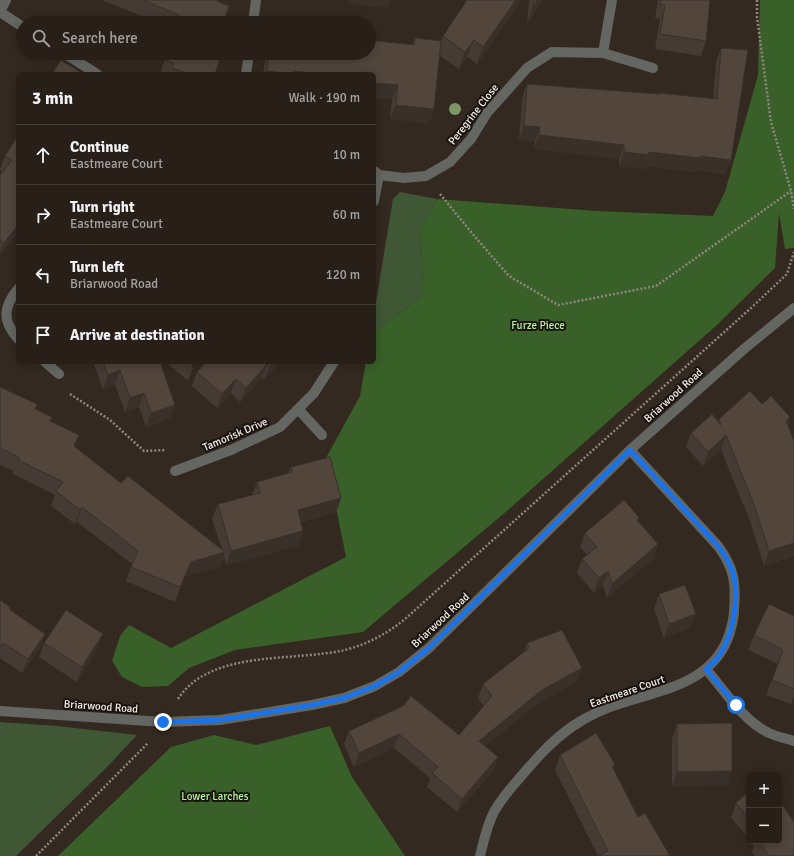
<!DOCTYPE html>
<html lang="en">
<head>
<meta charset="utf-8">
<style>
	body { margin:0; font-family:Signika,sans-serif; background:#2f2721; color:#f1f3f6 }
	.controls { position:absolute; right:12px; bottom:12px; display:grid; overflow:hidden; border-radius:6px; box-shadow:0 2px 10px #0003 }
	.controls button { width:36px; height:36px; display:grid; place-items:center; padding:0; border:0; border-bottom:1px solid #433d37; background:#271f18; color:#f1f3f6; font:20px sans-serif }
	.stop { position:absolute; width:12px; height:12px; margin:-9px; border:3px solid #1a73e8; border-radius:50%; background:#fff }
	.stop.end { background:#1a73e8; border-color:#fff; box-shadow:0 1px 4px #0008 }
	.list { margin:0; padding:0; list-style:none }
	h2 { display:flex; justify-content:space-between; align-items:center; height:52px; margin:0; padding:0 16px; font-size:17px }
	h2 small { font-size:13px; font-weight:400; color:#a4a2a2 }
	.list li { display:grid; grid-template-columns:26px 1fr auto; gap:12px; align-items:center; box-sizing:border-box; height:60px; padding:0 16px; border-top:1px solid #433d37 }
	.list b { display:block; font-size:15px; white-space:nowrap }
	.list p { margin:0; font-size:13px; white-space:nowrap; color:#a4a2a2 }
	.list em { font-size:13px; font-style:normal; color:#a4a2a2 }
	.icon { flex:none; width:22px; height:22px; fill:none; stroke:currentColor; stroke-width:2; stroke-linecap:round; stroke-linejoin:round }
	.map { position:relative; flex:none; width:794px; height:856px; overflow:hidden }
	.search { position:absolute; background:#271f18; box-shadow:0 2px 10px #0003; left:16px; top:16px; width:360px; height:44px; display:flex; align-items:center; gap:10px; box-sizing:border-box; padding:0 14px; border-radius:22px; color:#a4a2a2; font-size:15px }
	.panel { position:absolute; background:#271f18; box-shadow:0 2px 10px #0003; left:16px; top:72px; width:360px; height:292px; border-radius:6px }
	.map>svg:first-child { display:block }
	.green { fill:#405736 }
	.forest { fill:#396028 }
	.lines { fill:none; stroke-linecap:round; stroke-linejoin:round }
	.path { stroke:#90867f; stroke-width:2.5; stroke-dasharray:2 2; stroke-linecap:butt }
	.minor { stroke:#646761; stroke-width:10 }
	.tree { fill:#7b9765 }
	.wall { fill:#463b34 }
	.shaded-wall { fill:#39302a }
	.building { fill:#51453c; stroke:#39302a }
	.route { stroke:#1a73e8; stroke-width:5 }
	.labels { text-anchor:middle; stroke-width:4; stroke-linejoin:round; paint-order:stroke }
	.street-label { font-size:11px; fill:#f6eee9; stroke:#18130f }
	.park-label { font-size:11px; fill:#b5f19d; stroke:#18130f }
</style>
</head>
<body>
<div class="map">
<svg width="794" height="856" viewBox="0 0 794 856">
	<rect width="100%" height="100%" fill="#342920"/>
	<path class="green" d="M400,192l37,7 -17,31 3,38 -1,28 -48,36v-18l19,-115z
		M0,722l57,4 80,9 -28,30 -93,91h-16z"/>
	<path class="forest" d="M760,0h34v248l-9,1 -6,-36 -4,55 -57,56 -210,186 -145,122 -128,18 -46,18 -21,18 -26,1 -20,-10 -10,-16 8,-25 9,-11 42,23 175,-91 -20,-99 34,-62 6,-34h8v-30l48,-36 1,-28 -3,-38 17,-31 160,12 116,5 12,-24 33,-117z
		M330,726l22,51 53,79h-347l113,-109 43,-12 42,10z"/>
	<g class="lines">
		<path class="path" d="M757,0v17l14,105 20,69 3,18
			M440,194l36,44 33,38 49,29 98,-19 135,-95
			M70,394l40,26 34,31 21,-1
			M178,699c32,-50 116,-37 167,-49 23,-6 41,-16 59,-30l347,-312 36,-34 7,-22
			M36,856l112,-113"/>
		<path class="minor" d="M0,12l23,15
			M0,12l6,-12
			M253,23l3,-23
			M64,53l33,21
			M603,53l9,-53
			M246,74l3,-21
			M374,171l5,4 -5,26
			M379,175l25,3 22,-2 24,-14 21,-23 16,-26 40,-45 25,-16 51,1 50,15
			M18,289c-15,18 -16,32 0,50
			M45,362l14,12
			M298,409l24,26
			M175,471l56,-21 49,-23 34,-34 20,-31
			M706,669c18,21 37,51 61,63 9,5 18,6 27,9
			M0,711l163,11 57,-2 92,-15 32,-7 31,-12 24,-14 30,-24 201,-198 114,-101 50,-41
			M480,856c4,-16 7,-32 15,-46 6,-10 14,-20 22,-29 17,-20 34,-40 56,-55 15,-10 32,-18 49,-23 43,-14 93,-21 108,-71 2,-7 4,-14 4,-21 2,-27 1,-42 -16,-65l-88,-96"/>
	</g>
	<circle class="tree" cx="455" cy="109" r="6"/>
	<path class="wall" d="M102,0h116l-1,1 6,22h-64z
		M522,0l-45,64 -10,-7 -8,12 -20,-14 -5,54 -5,14 -39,-4 2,-20 -18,-1v-24h-111l3,-21h103l43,-8 3,-7 26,3 2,-5z
		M529,0h14l-16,24z
		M658,0h52l-4,41 -5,15 -46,-7 5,-30 -5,-1z
		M721,48l5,126 -30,-4 -1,2 -50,-6 -1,3 -25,-3v-7l-85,-10 1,-8 -16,-1 3,-42 5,-14 131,10 1,-1 54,6 3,-37z
		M166,53h49v21h-55l7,-21z
		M18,135v97l-18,23v-80l2,-3 -2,-2v-1l5,-13z
		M93,362h67l10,56 -24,9 -7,-20 -14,5 -10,-28 -12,5z
		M166,362h25l2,6 -5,13z
		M206,362h73l-4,6 -11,12 -2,-2 -22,24 -9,-9 -14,15 -25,-22 5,-14z
		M0,387l37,17 -2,5 17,8 -1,4 24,26 46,36 101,67 -10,-31 6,-15 34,-9 5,-13 31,-9 3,-6 50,31 -5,14 -35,10 2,9 -5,15 -72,19 -2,-8 -4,10 -35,9 -10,26 -49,-21 6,-17 -55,-42 -2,2 -24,-18 4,-11 -42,-21 1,-3 -14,-6z
		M762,404l28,13 -2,7 6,17v115l-30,10 -14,-45 -29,-71 -18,16 -17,-19 5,-14 27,-12 1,-2z
		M639,517l-1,4 20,23 -5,15 -46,39 -4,-13 -9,8 -17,-20 5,-14 5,-4 -7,-8 5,-14z
		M659,594l31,34 -26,10 -10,-29z
		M0,600l9,10 36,24 -5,14 -18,25 -22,-15z
		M794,616v80l-3,8 -25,-9 12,-31 -30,-14 6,-15z
		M44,643l54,5 -21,34 -38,-25z
		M527,643l50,39 -40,22 -52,42 13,11 -5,14 -36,41 -30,-25 3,-9 -36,-30 -40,19 -10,-23 5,-13 54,-25 56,29 25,-29 -6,-8 5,-14 41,-32z
		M677,724l50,61 -55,1v-47z
		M560,755l55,9 -2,5 25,48 32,39h-72l-43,-86z
		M749,791v47l-18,-20 5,-15z
		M751,841h28l15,15h-40l-2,-4 2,-7z"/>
	<path class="shaded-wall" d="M349,0h42l-3,8 -40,-4z
		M516,0h6l-45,64 6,-17z
		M538,0h5l-16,24 6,-17z
		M474,40l-7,17 -8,12 6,-17z
		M267,71h27l26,3h-54z
		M374,83l24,2 -6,14 -18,-1z
		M396,105l38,4 -5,14 -39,-4z
		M524,126l16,1 -5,14 -16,-1z
		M539,135l85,10 -5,14 -85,-10z
		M624,152h25l51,4 31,4 -5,14 -30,-4 -1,2 -50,-6 -1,3 -25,-3z
		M18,225v7l-18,23v-3l4,-9z
		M273,362h6l-4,6 -11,12 6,-14z
		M267,364l-5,14 -22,24 6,-14z
		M120,370l-5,14 -12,5 5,-14z
		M236,379l-5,14 -14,15 5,-14z
		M144,393l-5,14 -14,5 5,-14z
		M175,405l-5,13 -24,9 5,-14z
		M790,417l-5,14 1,-10z
		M726,435l-5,15 -18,16 5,-14z
		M341,498l-5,14 -44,12 6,-14z
		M82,507l-5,15 -2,2 5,-14z
		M303,531l-5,15 -72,19 5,-14z
		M794,543v13l-30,10 5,-15z
		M658,544l-5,15 -46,39 5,-14z
		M225,552l-5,15 -35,9 -10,26 5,-15 11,-25z
		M608,571l-5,14 -9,8 5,-15z
		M696,614l-6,14 -26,10 5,-14z
		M45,634l-5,14 -18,25 6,-14z
		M103,634l-5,14 -21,34 5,-15z
		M582,668l-5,14 -40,22 -63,50 5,-13 63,-51z
		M399,734l-5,14 -40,19 5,-14z
		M498,757l-5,14 -36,41 5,-13z
		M732,771l-5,14 -55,1 5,-14z"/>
	<path class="building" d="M143,0h75l-1,1 12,5 -6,17h-47l3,-8z
		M467,0h49l-33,47 -9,-7 -9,12 -22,-16z
		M534,0h4l-5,7z
		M661,0h49l-4,41 -46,-7 5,-29 -5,-1z
		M415,38l26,3 -7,68 -38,-4 2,-20 -24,-2v-9h-54l-26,-3v3l-27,-3 2,-18h100v-13l45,5z
		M721,48l27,2 -17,110 -31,-4v2l-51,-6v3l-25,-3v-7l-85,-10 1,-8 -16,-1 3,-42 132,10v-1l58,6z
		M167,53h48l6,2 -6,19h-27l-16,-6 2,-5 -9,-3z
		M61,60l22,14h-31z
		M18,135v90l-14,18 -4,-3v-65l12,-15 -7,-4z
		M103,362h57l15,43 -24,8 -7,-20 -14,5 -10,-28 -12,5z
		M187,362h4l2,6z
		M206,362h67l-3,4 -3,-2 -21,24 -10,-9 -14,15 -25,-22z
		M0,387l37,17 -2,5 17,8 -2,4 29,14 -5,11 47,37 7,-7 97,76 -34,10 -11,25 -49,-20 7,-16 -56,-44 -2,3 -24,-19 7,-9 -45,-22 1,-3 -19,-9z
		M750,391l12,13 9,-8 19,21 -4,4 8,20v102l-25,8 -14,-44 -29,-72 -18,17 -17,-19 21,-19 9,11 -2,-6z
		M330,457l11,41 -43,12 5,21 -72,20 -13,-47 42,-11 -3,-11 35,-10 -1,-5z
		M624,500l15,17 -2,3 21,24 -46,40 -4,-13 -9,7 -17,-19 15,-12 -12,-14z
		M685,585l11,29 -27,10 -10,-30z
		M0,600l10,7 -1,2 36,25 -17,25 -25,-16 -3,5z
		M769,604l25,12v73l-22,-9 11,-30 -29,-15z
		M66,610l37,24 -21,33 -38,-24z
		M562,630l20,38 -40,22 -63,51 19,16 -36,42 -30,-26 6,-6 -39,-33 -40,19 -10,-22 54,-25 8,-10 48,39 33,-39 -9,-12 46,-36 -2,-5z
		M732,723v48l-55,1v-48z
		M596,733l19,31 -3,2 26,51 7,-4 25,43h-72l10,-5 -48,-96z
		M749,791v27l-13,-15z
		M779,800l15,22v34h-25l-10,-15h20z"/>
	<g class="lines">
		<path class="route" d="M163,722l57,-2 92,-15 32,-7 31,-12 24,-14 30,-24 201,-198 88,96c6,8 12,17 15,27 7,24 0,62 -14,83 -3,5 -8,9 -13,13l30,36"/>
	</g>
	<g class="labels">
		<g class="street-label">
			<text transform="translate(473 114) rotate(-52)" y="4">Peregrine Close</text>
			<text transform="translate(673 395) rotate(-42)" y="4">Briarwood Road</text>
			<text transform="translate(235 434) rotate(-23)" y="4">Tamorisk Drive</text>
			<text transform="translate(440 620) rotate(-43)" y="4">Briarwood Road</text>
			<text transform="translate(627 691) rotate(-19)" y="4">Eastmeare Court</text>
			<text transform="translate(101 706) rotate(4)" y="4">Briarwood Road</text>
		</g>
		<g class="park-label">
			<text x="538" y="329">Furze Piece</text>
			<text x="215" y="800">Lower Larches</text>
		</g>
	</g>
</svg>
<div class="controls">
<button>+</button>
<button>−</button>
</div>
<div class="stop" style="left:736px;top:705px"></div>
<div class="stop end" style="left:163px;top:722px"></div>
<div class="search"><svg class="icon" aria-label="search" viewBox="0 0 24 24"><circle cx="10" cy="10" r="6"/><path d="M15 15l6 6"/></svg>Search here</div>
<section class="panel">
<h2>3 min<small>Walk · 190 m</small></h2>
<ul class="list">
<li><svg class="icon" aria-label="ahead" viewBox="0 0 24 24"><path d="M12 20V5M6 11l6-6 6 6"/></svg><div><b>Continue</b><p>Eastmeare Court</p></div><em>10 m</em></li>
<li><svg class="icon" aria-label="right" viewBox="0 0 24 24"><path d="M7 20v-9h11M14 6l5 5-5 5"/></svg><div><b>Turn right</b><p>Eastmeare Court</p></div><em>60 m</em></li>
<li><svg class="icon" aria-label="left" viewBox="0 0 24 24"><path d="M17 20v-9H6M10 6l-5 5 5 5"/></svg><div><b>Turn left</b><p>Briarwood Road</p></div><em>120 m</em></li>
<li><svg class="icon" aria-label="arrive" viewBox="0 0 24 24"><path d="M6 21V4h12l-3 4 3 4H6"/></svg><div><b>Arrive at destination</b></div></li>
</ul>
</section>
</div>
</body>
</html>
